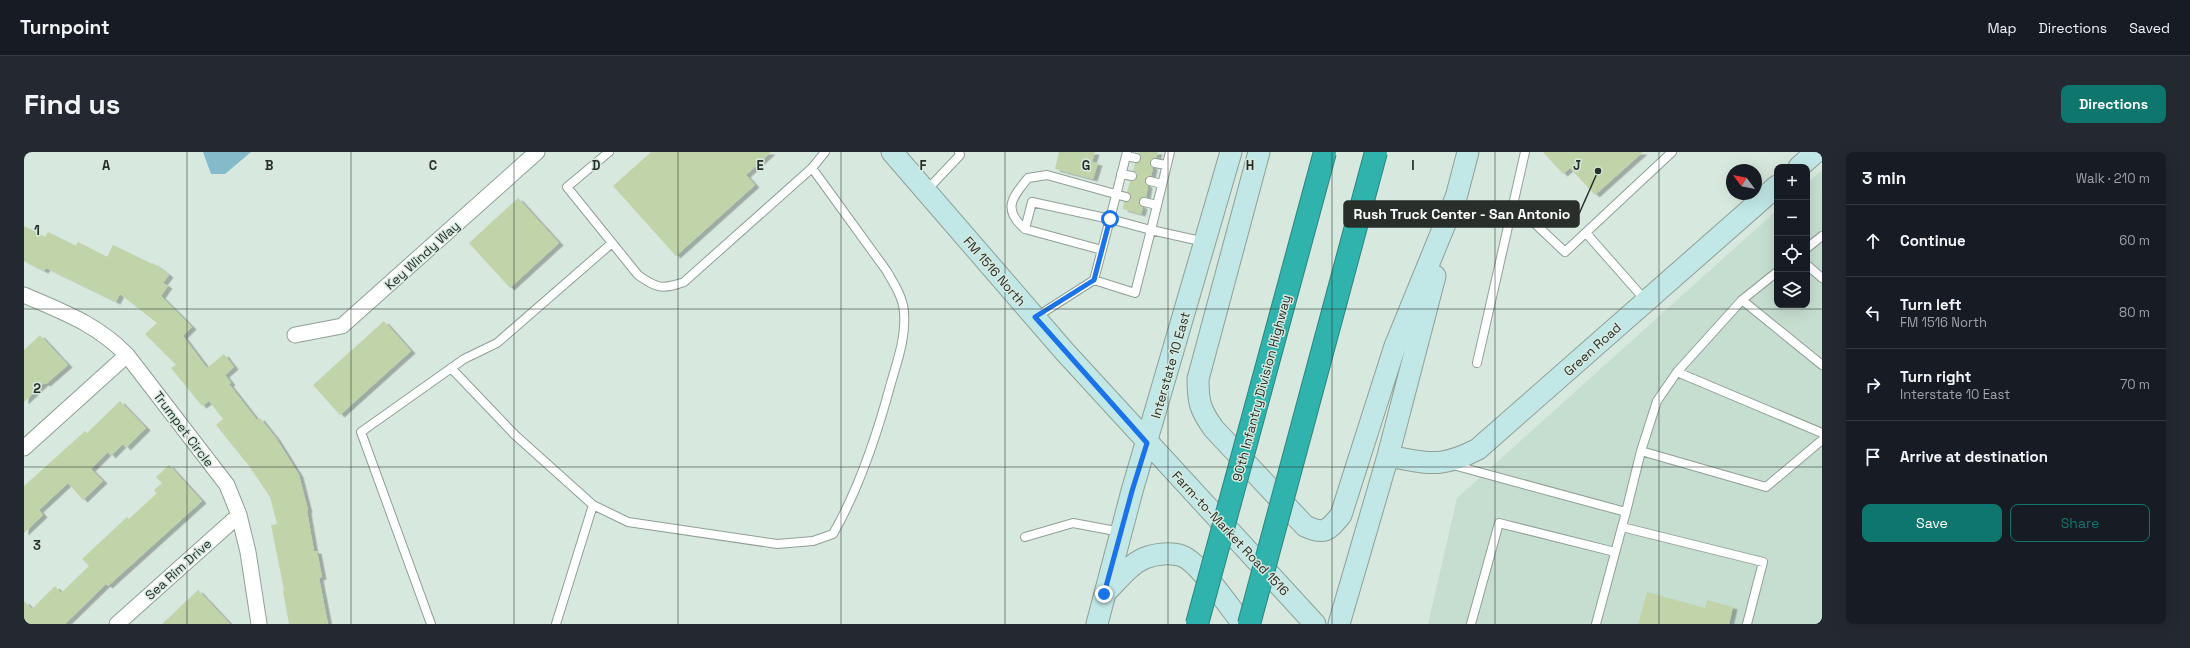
<!DOCTYPE html>
<html lang="en">
<head>
<meta charset="utf-8">
<style>
	body { margin:0; font-family:"Space Grotesk",sans-serif; background:#242831; color:#f1f3f6 }
	.controls { position:absolute; right:12px; top:12px; display:grid; overflow:hidden; border-radius:8px; box-shadow:0 4px 16px #0002 }
	.controls button { width:36px; height:36px; display:grid; place-items:center; padding:0; border:0; border-bottom:1px solid #363941; background:#171b24; color:#f1f3f6; font:20px sans-serif }
	.compass { position:absolute; left:1702px; top:12px; width:36px; height:36px; border-radius:50%; background:#171b24; box-shadow:0 4px 16px #0002; rotate:302deg }
	.stop { position:absolute; width:12px; height:12px; margin:-9px; border:3px solid #1a73e8; border-radius:50%; background:#fff }
	.stop.end { background:#1a73e8; border-color:#fff; box-shadow:0 1px 4px #0008 }
	.list { margin:0; padding:0; list-style:none }
	h2 { display:flex; justify-content:space-between; align-items:center; height:52px; margin:0; padding:0 16px; font-size:17px }
	h2 small { font-size:13px; font-weight:400; color:#9ea1a6 }
	.list li { display:grid; grid-template-columns:26px 1fr auto; gap:12px; align-items:center; box-sizing:border-box; height:72px; padding:0 16px; border-top:1px solid #363941 }
	.list b { display:block; font-size:15px; white-space:nowrap }
	.list p { margin:0; font-size:13px; white-space:nowrap; color:#9ea1a6 }
	.list em { font-size:13px; font-style:normal; color:#9ea1a6 }
	.actions { display:flex; gap:8px; padding:12px 16px }
	.actions a { flex:1; padding:9px 0; border:1px solid #0f766e; border-radius:8px; text-align:center; font-size:14px; color:#0f766e }
	.actions .main { background:#0f766e; color:#fff }
	.icon { flex:none; width:22px; height:22px; fill:none; stroke:currentColor; stroke-width:2; stroke-linecap:round; stroke-linejoin:round }
	.map { position:relative; flex:none; width:1798px; height:472px; overflow:hidden; border-radius:8px }
	header { display:flex; align-items:center; gap:24px; box-sizing:border-box; height:56px; padding:0 20px; background:#171b24; border-bottom:1px solid #363941 }
	header strong { font-size:19px }
	nav { display:flex; gap:22px; margin-inline-start:auto; font-size:14px }
	.intro { display:flex; align-items:center; justify-content:space-between; box-sizing:border-box; height:96px; padding:0 24px }
	h1 { margin:0; font-size:28px }
	.button { padding:10px 18px; border-radius:8px; background:#0f766e; color:#fff; font-size:14px; font-weight:700 }
	main { display:flex; gap:24px; padding:0 24px }
	aside { flex:1; background:#171b24; border-radius:8px; box-shadow:0 4px 16px #0002 }
	.map>svg:first-child { display:block }
	.built { fill:#c6ded0 }
	.water { fill:#85bacb }
	.building { fill:#c0d3a9; filter:url(#shadow) }
	.lines { fill:none; stroke-linecap:round; stroke-linejoin:round }
	.lane-casing { stroke:#8f9f95; stroke-width:10 }
	.street-casing { stroke:#8f9f95; stroke-width:17 }
	.secondary-casing { stroke:#8f9f95; stroke-width:23 }
	.lane { stroke:#fff; stroke-width:8 }
	.street { stroke:#fff; stroke-width:15 }
	.secondary { stroke:#c1e8e6; stroke-width:21 }
	.highway-bridge-casing { stroke:#2d857f; stroke-width:24; stroke-linecap:butt }
	.highway-bridge { stroke:#2fb3ac; stroke-width:22 }
	.route { stroke:#1a73e8; stroke-width:5 }
	.grid { fill:none; stroke:#282f2b; stroke-width:1; stroke-opacity:0.55 }
	.labels { text-anchor:middle; stroke-width:3; stroke-linejoin:round; paint-order:stroke }
	.street-label { font-size:13px; fill:#282f2b; stroke:#d7e9de }
	.grid-label { font-size:13px; text-anchor:middle; font-weight:bold; fill:#282f2b; stroke:#d7e9de; stroke-width:3; stroke-linejoin:round; paint-order:stroke }
	.leader { fill:none; stroke:#282f2b; stroke-width:1.5 }
	.callout-dot { fill:#282f2b; stroke:#d7e9de; stroke-width:1.5 }
	.callout { fill:#282f2b; stroke:#282f2b; stroke-width:1.5 }
	.callout-label { font-size:14px; text-anchor:middle; font-weight:bold; fill:#fff }
</style>
</head>
<body>
<header>
<strong>Turnpoint</strong>
<nav><a>Map</a><a>Directions</a><a>Saved</a></nav>
</header>
<div class="intro"><h1>Find us</h1><a class="button">Directions</a></div>
<main>
<div class="map">
<svg width="1798" height="472" viewBox="0 0 1798 472">
	<defs>
		<filter id="shadow"><feDropShadow dx="4.5" dy="2.5" stdDeviation="0" flood-color="#0004"/></filter>
	</defs>
	<rect width="100%" height="100%" fill="#d7e9de"/>
	<path class="built" d="M1798,18v454h-394l29,-126 320,-288v95h30v-122z"/>
	<path class="water" d="M179,0h48l-26,22h-14z"/>
	<path class="building" d="M627,0h120l-25,23 9,10 -79,71 -63,-70z
		M1035,0h36l-3,10 6,1 -5,16 -38,-10z
		M1114,0h20l-2,6 -6,4 3,6 -2,8 -6,3v4l3,3 -2,11 -7,3v4l4,3 -2,7 -18,-5 1,-7 6,-1 1,-3 -4,-6 3,-11h4l3,-4v-3l-4,-3 2,-8 6,-4z
		M1519,0h100l-48,43 -25,-27 -7,6z
		M494,46l41,45 -49,45 -41,-45z
		M0,74l21,11 3,-5 28,14 2,-4 29,15 6,-12 39,19 1,-1 16,12 -6,8 5,3 -7,10 31,31 -9,9 24,32 17,-14 10,13 -9,8 6,8 -2,1 28,36 3,-2 16,20 23,37 9,35 -1,1 7,40h3l5,26 -3,1 9,46h-39l-6,-33 1,-1 -13,-65 6,-1 -7,-27 -21,-31 -33,-41 7,-6 -14,-18 -7,5 -31,-38 5,-3 -31,-31 12,-11 -37,-29 -4,8 -70,-34 -2,3 -20,-10z
		M360,169l27,30 -71,64 -27,-30z
		M16,183l28,30 -22,19 -2,-1 -20,19v-52z
		M96,249l26,27 -20,20 -3,-4 -12,12 -3,-4 -17,17 12,12 -20,19 -15,-17 -29,27 4,5 -19,18v-47l61,-55 2,2z
		M145,313l33,36 -94,85 -2,-2 -41,40h-41v-23l8,8 23,-23 6,7 28,-27 -7,-7 45,-42 2,2 28,-26 -3,-3 8,-7 -6,-6z
		M174,438l32,34h-68z
		M1623,440l58,16 2,-8 26,7 -4,17h-91z"/>
	<g class="lines">
		<defs>
			<path id="lane" d="M585,0l-42,35 71,88c18,13 24,15 46,7l128,-114 13,-16
				M1102,4l10,2
				M1131,11l11,2
				M1097,22l11,2
				M1126,29l12,3
				M902,39l34,-36 -1,-3
				M1120,50l13,3
				M1489,51l52,49 107,-100
				M1001,77c-23,-20 -13,-31 3,-51l19,-3 79,22
				M1562,81l60,68
				M1783,96l15,-12
				M1078,98l-77,-21 7,-27 78,17 17,-67
				M1783,113l15,13
				M1070,128l16,-61 41,11 19,-78
				M1718,148l80,65
				M1012,165l58,-37 41,13 16,-63 54,12
				M1453,211l48,-211
				M427,216l64,67 78,70 35,17 149,22 36,-3 20,-7c27,-47 44,-99 58,-151 7,-24 15,-46 13,-71 -1,-15 -11,-30 -18,-42l-74,-102
				M1653,220l145,61
				M1617,299l125,36 56,-47
				M1429,313l173,47 -30,112
				M1602,360l15,-61 16,-50 20,-29 65,-72 35,-28
				M1598,375l141,35 -16,62
				M1001,385l48,-14 48,9
				M407,472l-70,-192 103,-73 33,-16 115,-100
				M532,472l37,-119
				M1447,472l28,-101 116,29"/>
			<path id="street" d="M0,143c41,18 71,28 103,60l100,130 12,30 9,37 11,72
				M271,183l47,-9 195,-174
				M0,296l103,-93
				M93,472l122,-109"/>
			<path id="secondary" d="M868,0l173,200 250,272
				M1235,0l-61,227c0,23 2,31 16,50l91,97c19,9 23,5 36,-11l54,-169 61,-149
				M1775,15l17,-15
				M1429,57l15,-57
				M1364,304c40,7 52,13 90,-7l299,-263
				M1082,440c12,-12 24,-28 39,-34 10,-4 26,-6 37,-2 17,6 48,52 61,68
				M1073,472l35,-133 99,-339
				M1315,472l49,-168 47,-180"/>
		</defs>
		<use href="#lane" class="lane-casing"/>
		<use href="#street" class="street-casing"/>
		<use href="#secondary" class="secondary-casing"/>
		<use href="#lane" class="lane"/>
		<use href="#street" class="street"/>
		<use href="#secondary" class="secondary"/>
		<defs>
			<path id="highway-bridge" d="M1173,472l128,-472
				M1225,472l127,-472"/>
		</defs>
		<use href="#highway-bridge" class="highway-bridge-casing"/>
		<use href="#highway-bridge" class="highway-bridge"/>
	</g>
	<g class="lines">
		<path class="route" d="M1080,442l28,-103 15,-48 -112,-126 59,-37 16,-61"/>
	</g>
	<path class="grid" d="M163,0v472M327,0v472M490,0v472M654,0v472M817,0v472M981,0v472M1144,0v472M1308,0v472M1471,0v472M1635,0v472M0,157h1798M0,315h1798"/>
	<g class="labels">
		<g class="street-label">
			<text transform="translate(398 103) rotate(-42)" y="5">Key Windy Way</text>
			<text transform="translate(971 119) rotate(49)" y="5">FM 1516 North</text>
			<text transform="translate(1568 197) rotate(-42)" y="5">Green Road</text>
			<text transform="translate(1146 213) rotate(-74)" y="5">Interstate 10 East</text>
			<text transform="translate(1237 236) rotate(-75)" y="5">90th Infantry Division Highway</text>
			<text transform="translate(160 277) rotate(53)" y="5">Trumpet Circle</text>
			<text transform="translate(1207 381) rotate(47)" y="5">Farm-to-Market Road 1516</text>
			<text transform="translate(154 417) rotate(-42)" y="5">Sea Rim Drive</text>
		</g>
	</g>
	<g class="grid-label">
		<text x="82" y="18">A</text>
		<text x="245" y="18">B</text>
		<text x="409" y="18">C</text>
		<text x="572" y="18">D</text>
		<text x="736" y="18">E</text>
		<text x="899" y="18">F</text>
		<text x="1062" y="18">G</text>
		<text x="1226" y="18">H</text>
		<text x="1389" y="18">I</text>
		<text x="1553" y="18">J</text>
		<text x="13" y="83">1</text>
		<text x="13" y="241">2</text>
		<text x="13" y="398">3</text>
	</g>
	<path class="leader" d="M1574 19L1555 62"/>
	<circle class="callout-dot" cx="1574" cy="19" r="4"/>
	<rect class="callout" x="1320" y="49" width="235" height="26" rx="4"/>
	<g class="callout-label">
		<text x="1438" y="67">Rush Truck Center - San Antonio</text>
	</g>
</svg>
<div class="controls">
<button>+</button>
<button>−</button>
<button><svg class="icon" aria-label="locate" viewBox="0 0 24 24"><circle cx="12" cy="12" r="6"/><path d="M12 2v4M12 18v4M2 12h4M18 12h4"/></svg></button>
<button><svg class="icon" aria-label="layers" viewBox="0 0 24 24"><path d="M12 4l9 5-9 5-9-5zM3 14l9 5 9-5"/></svg></button>
</div>
<svg class="compass" viewBox="-18 -18 36 36"><path d="M0-13l5 13h-10z" fill="#e53935"/><path d="M0 13l5-13h-10z" fill="#9ea1a6"/></svg>
<div class="stop" style="left:1086px;top:67px"></div>
<div class="stop end" style="left:1080px;top:442px"></div>
</div>
<aside>
<h2>3 min<small>Walk · 210 m</small></h2>
<ul class="list">
<li><svg class="icon" aria-label="ahead" viewBox="0 0 24 24"><path d="M12 20V5M6 11l6-6 6 6"/></svg><div><b>Continue</b></div><em>60 m</em></li>
<li><svg class="icon" aria-label="left" viewBox="0 0 24 24"><path d="M17 20v-9H6M10 6l-5 5 5 5"/></svg><div><b>Turn left</b><p>FM 1516 North</p></div><em>80 m</em></li>
<li><svg class="icon" aria-label="right" viewBox="0 0 24 24"><path d="M7 20v-9h11M14 6l5 5-5 5"/></svg><div><b>Turn right</b><p>Interstate 10 East</p></div><em>70 m</em></li>
<li><svg class="icon" aria-label="arrive" viewBox="0 0 24 24"><path d="M6 21V4h12l-3 4 3 4H6"/></svg><div><b>Arrive at destination</b></div></li>
</ul>
<div class="actions"><a class="main">Save</a><a>Share</a></div>
</aside>
</main>
</body>
</html>
